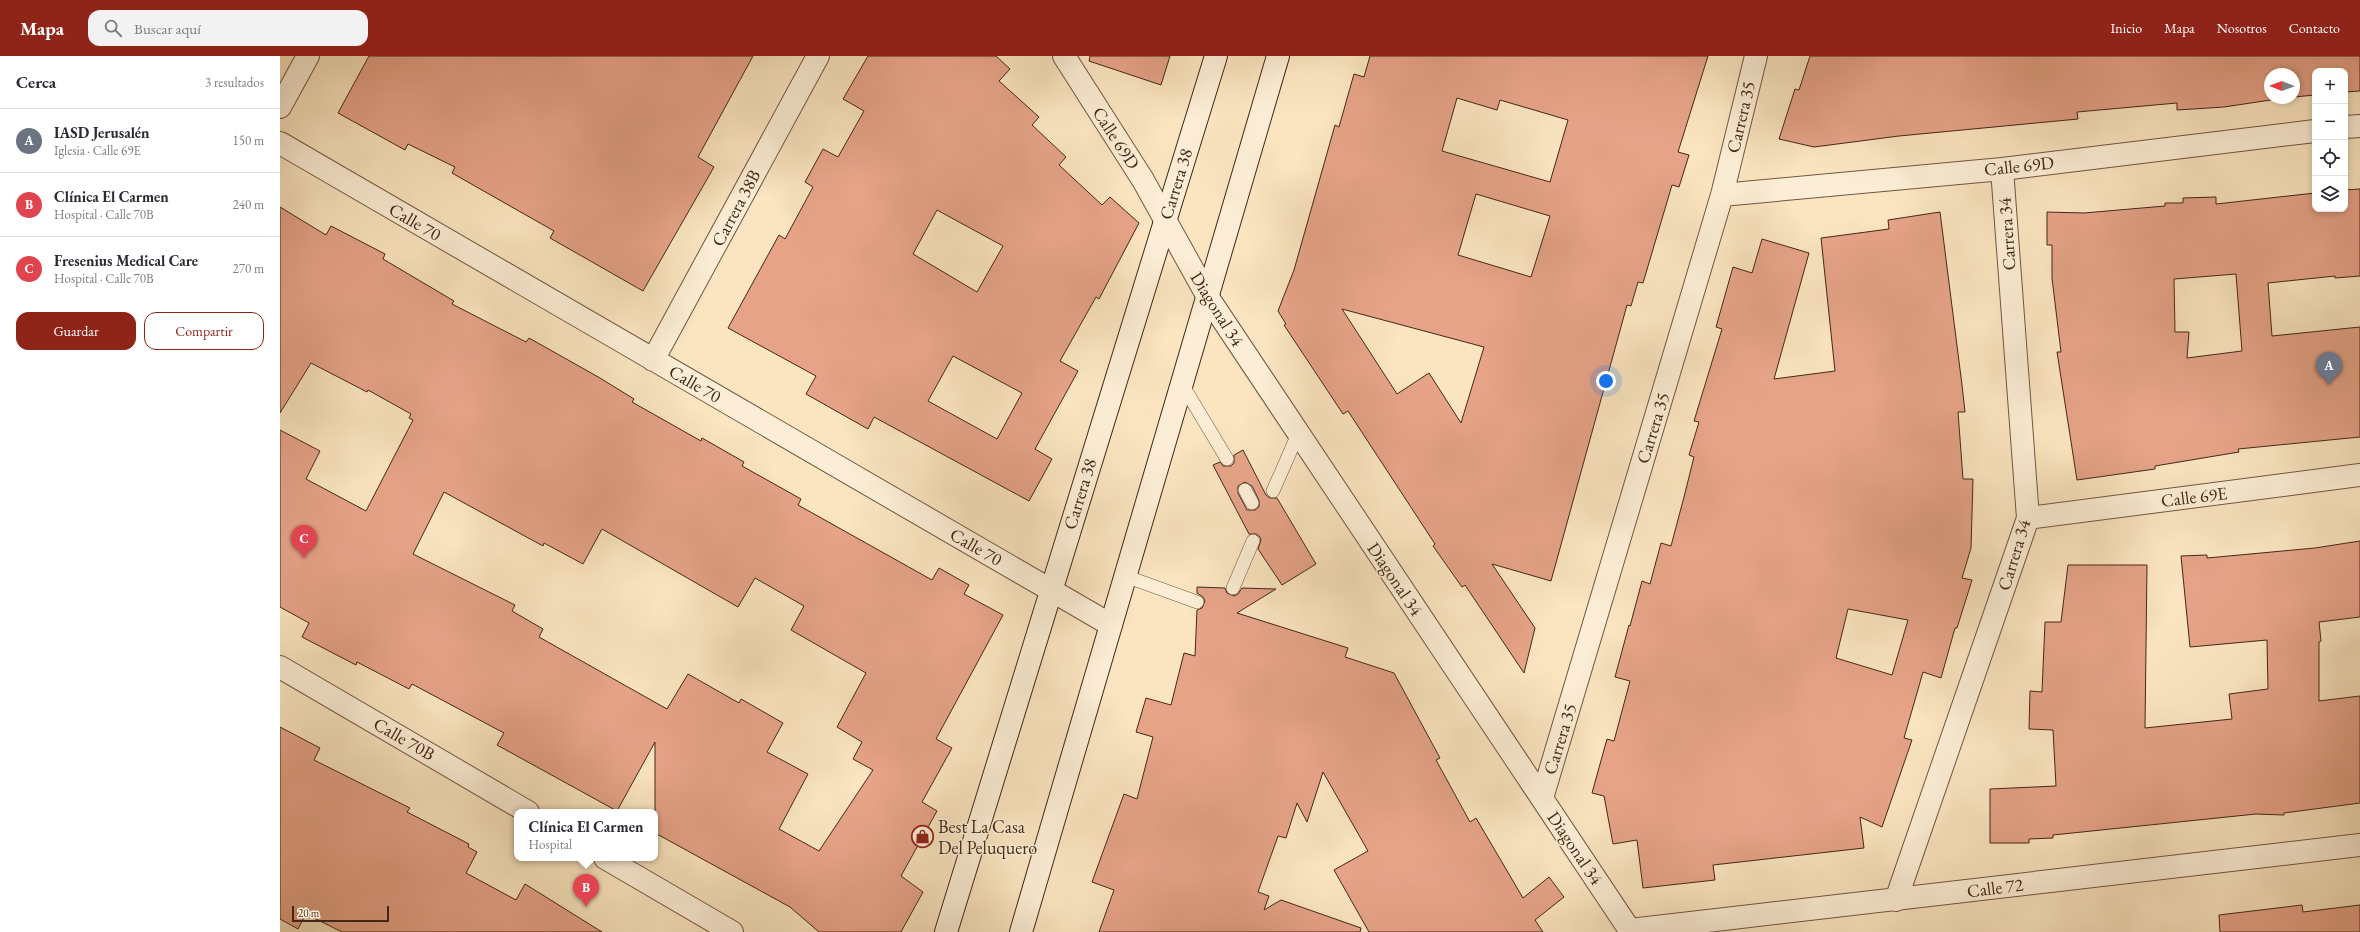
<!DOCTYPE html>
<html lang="es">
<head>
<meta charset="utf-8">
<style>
	body { margin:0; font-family:"EB Garamond",serif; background:#f2f2f3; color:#2b2b33 }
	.controls { position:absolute; right:12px; top:12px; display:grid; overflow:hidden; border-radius:8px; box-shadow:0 2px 6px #0003 }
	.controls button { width:36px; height:36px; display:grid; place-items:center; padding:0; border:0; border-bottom:1px solid #e1e1e2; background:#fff; color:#2b2b33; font:20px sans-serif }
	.compass { position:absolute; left:1984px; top:12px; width:36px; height:36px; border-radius:50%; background:#fff; box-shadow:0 2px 6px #0003; rotate:271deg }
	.scale { position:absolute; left:12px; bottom:10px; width:97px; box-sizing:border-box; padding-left:4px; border:2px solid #442716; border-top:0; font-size:11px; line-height:14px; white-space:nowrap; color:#442716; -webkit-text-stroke:3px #fceed6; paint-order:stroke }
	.you { position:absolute; left:1326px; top:325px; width:14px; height:14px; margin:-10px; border:3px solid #fff; border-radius:50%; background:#1a73e8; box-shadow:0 0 0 6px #1a73e833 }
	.badge { display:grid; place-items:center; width:26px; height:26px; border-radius:50%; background:#8f2418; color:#fff; font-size:13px; font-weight:700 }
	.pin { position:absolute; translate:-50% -33px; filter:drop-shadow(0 1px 2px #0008) }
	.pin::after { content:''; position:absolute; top:21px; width:14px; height:12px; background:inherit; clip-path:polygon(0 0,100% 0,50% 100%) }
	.popup { position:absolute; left:234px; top:753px; width:144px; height:52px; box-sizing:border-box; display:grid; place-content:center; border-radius:8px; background:#fff; filter:drop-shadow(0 1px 3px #0005); font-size:13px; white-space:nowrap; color:#7c7c81 }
	.popup b { font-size:15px; color:#2b2b33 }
	.popup::after { content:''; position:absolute; left:50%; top:100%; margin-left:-8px; border:8px solid transparent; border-top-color:#fff }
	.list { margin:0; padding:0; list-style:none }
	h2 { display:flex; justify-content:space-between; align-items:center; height:52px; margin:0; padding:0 16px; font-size:17px }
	h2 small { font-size:13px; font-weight:400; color:#7c7c81 }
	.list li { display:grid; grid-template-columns:26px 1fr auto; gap:12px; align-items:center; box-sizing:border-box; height:64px; padding:0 16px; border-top:1px solid #e1e1e2 }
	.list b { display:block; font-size:15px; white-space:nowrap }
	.list p { margin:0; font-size:13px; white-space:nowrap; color:#7c7c81 }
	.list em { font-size:13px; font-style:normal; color:#7c7c81 }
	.actions { display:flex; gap:8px; padding:12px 16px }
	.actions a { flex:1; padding:9px 0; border:1px solid #8f2418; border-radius:12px; text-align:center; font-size:14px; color:#8f2418 }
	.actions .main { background:#8f2418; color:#fff }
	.icon { flex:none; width:22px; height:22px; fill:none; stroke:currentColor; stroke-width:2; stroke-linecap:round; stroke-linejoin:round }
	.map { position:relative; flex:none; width:2080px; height:876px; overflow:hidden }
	header { display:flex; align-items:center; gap:24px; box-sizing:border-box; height:56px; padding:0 20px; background:#8f2418; color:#fff }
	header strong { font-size:19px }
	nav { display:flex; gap:22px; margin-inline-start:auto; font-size:14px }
	.search { width:280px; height:36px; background:#f2f2f3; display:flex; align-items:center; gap:10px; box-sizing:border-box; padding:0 14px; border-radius:12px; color:#7c7c81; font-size:15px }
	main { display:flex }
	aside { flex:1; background:#fff }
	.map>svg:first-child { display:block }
	.building { fill:#e6a388; stroke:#442716; fill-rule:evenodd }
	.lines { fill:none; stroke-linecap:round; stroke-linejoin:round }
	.lane-casing { stroke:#725640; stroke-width:14 }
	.street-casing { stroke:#725640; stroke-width:24 }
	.secondary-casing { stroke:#442716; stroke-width:24 }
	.lane { stroke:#fceed6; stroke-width:13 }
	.street { stroke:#fceed6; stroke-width:22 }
	.secondary { stroke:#fceed6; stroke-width:22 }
	.labels { text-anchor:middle; stroke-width:3; stroke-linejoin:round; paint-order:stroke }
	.street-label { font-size:18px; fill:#442716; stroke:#fceed6 }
	.poi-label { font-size:18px; fill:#442716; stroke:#fceed6; text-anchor:start }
</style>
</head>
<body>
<header>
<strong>Mapa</strong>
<div class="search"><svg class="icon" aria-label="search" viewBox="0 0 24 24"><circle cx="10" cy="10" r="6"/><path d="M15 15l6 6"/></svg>Buscar aquí</div>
<nav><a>Inicio</a><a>Mapa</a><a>Nosotros</a><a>Contacto</a></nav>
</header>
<main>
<aside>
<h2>Cerca<small>3 resultados</small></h2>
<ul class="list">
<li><span class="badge" style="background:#6b7280">A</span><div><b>IASD Jerusalén</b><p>Iglesia · Calle 69E</p></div><em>150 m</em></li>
<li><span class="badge" style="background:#e0444e">B</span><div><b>Clínica El Carmen</b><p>Hospital · Calle 70B</p></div><em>240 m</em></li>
<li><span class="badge" style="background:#e0444e">C</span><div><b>Fresenius Medical Care</b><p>Hospital · Calle 70B</p></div><em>270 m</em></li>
</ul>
<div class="actions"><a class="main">Guardar</a><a>Compartir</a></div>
</aside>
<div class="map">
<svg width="2080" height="876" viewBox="0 0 2080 876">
	<rect width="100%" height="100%" fill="#fae5c0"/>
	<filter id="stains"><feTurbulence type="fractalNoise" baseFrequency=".005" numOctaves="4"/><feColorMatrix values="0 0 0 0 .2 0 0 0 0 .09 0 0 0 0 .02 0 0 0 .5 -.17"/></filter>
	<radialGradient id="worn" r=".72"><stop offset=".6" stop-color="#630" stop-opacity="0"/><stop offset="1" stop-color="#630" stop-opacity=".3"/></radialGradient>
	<path class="building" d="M89,0h384l-55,101 16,10 -71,124 -93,-53 4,-7 -102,-58 3,-6 -47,-23 -3,6 -67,-37z
		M588,0h128l14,13 -11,12 40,36 -7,8 34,32 -7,8 43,40 8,-8 29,26 -40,76 -3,-2 -36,64 18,10 -43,78 17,10 -23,42 -155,-84 -6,12 -62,-35 10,-18 -88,-48 51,-93 6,4 28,-52 -8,-5 18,-33 15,8 26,-46 -21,-12zM657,154l66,36 -26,46 -64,-38zM673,300l69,37 -25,46 -69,-38z
		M810,0h80l-9,29 -72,-24z
		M1090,0h338l-30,96 11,3 -10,32 -7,-2 -29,98 -5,-1 -7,24 -4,-1 -76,276 -59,-17 43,64 -11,45 -59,-88 -3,2 -29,-41 2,-2 -53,-81 -34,-52 -5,3 -59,-89 2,-1 -8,-13 16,-41 41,-145 4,2 15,-53 10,3zM1177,42l40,12 3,-10 68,20 -18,62 -108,-31zM1196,138l74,22 -19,61 -73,-22zM1062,253l142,38 -23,76 -32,-50 -32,21z
		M1530,0h550v35l-15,1v-21h-30v24l-21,2v-23h-24v24h14l-60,9 -47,3v-7l-100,9 1,7 -179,17 -85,11 -35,-8 16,-50 4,1z
		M2080,133v87l-25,2v-2l-67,7 4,53 88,-9v110l-122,12 1,3 -84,14v3l-78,11 -20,-128h4l-9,-74v-33h-5v-33l37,1 81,-7v-3h18v-5l33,-1v7l99,-11v16h30v-19zM1956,218l6,77 -55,7 2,-26h-14l-1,-53z
		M0,151l46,28 5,-9 54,28 -2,5 71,42 -2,3 74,38 3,-4 71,40 34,21 -2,3 69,39 1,-3 42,24 -2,4 59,33 -3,6 134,75 7,-12 30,17 -5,9 39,21 -67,124 16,9 -30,54 15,9 -36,65 22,16 -22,40h-82l-29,-25 -135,-74v-91l-38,69 -120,-66 7,-12 -92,-49 -3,5 -52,-27 -1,3 -54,-28 7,-14 -29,-16v-177l40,21 -14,28 60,32 47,-91 -4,-2 2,-4 -43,-24 -1,2 -56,-29 -31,50zM164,436l99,54 1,-3 39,21 19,-35 136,78 17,-29 49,28 -13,24 75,43 -29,54 25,15 -9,17 20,11 -54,81 -40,-22 29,-55 -41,-22 16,-29 -42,-24 -2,4 -51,-29 -21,35 -128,-72 4,-8 -31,-18 3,-6 -102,-51z
		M1660,156l22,173 3,27h-7l5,67h10l-2,69 -9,30 10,2 -15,48h-2l-14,50 -18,-6 -19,66 8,2 -30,87 -22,-10 4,31 -151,17 2,15 -72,8 -6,-48 -24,4 -9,-48 -12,-3 15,-54 7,2 16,-60 -15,-4 14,-52 1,1 12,-45 8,3 11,-41 10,3 13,-49 10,-40 -5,-2 10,-33 -5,-1 28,-92 -6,-2 17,-60 19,6 10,-34 47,14 -35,126 61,-8 -14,-133 68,-9 -1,-9zM1568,553l60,11 -16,55 -56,-17z
		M963,394l23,45 4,3h7l39,66 -34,21 -24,-36 3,-9 -1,-3 -4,-3h-7l-36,-69 7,-3 3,4h8l3,-3v-8zM965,426l7,4 7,14v7l-4,3h-8l-9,-17v-7z
		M2080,485v76l-41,5 2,19 -2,1v59l41,-5v107l-76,10v2l-28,-1 -203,21v3l-24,1v4h-39v-54l66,-3 -3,-56 -24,-1 1,-38 12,1 3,-70h16l7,-57h79l-2,163 87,-9 -3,-25 39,-5 -1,-49 -77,7 -9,-91 26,-1v3l108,-10z
		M917,531l28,1 2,5 7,3 4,-2 4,-6 34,1 -39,24 111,35 -3,9 49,16 46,85 -4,2 34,62 6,-4 47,80 26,-21 15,20 -29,23 8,12h-174l-35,-62 34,-19 -45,-79 -16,50 -10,-19 -11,35 -8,-2 -20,56 11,4 -5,14 17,-10 80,28 -1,4h-261l15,-42 -22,-8 32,-88 13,5 16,-62 -17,-5 10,-34 25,7 13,-52 11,3 2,-46 5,-2 3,-7 -2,-4 -6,-4z
		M0,671l40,21 -6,12 96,48 -3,4 62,32 -1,3 9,5 -11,21 50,27 9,-16 77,48h-260l-36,-18 -8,15 -18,-10z
		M2022,849l1,7 57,-7v27h-140l-1,-17z"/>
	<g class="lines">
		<defs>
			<path id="lane" d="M902,328l45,75
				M965,434l7,13
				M993,435l25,-57
				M845,520l72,26
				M953,532l20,-47"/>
			<path id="street" d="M784,0l79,124 66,119 422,633
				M0,51l28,-51
				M2065,71l15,-1
				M0,87l831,482
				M1442,139l280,-26 313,-38
				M373,304l165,-304
				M1748,462l332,-43
				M0,611l248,145
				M1262,742l180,-603 34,-139
				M325,802l127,74
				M1616,844l132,-382 -26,-349
				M1350,874l730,-85"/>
			<path id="secondary" d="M666,876l270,-876
				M741,876c85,-292 173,-583 257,-876"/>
		</defs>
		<use href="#lane" class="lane-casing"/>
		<use href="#street" class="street-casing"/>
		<use href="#secondary" class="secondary-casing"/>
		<use href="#lane" class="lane"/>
		<use href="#street" class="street"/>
		<use href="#secondary" class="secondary"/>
	</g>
	<defs>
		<symbol id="shop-ring" viewBox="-11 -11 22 22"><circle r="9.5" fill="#fceed6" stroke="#8f2418" stroke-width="1.5"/><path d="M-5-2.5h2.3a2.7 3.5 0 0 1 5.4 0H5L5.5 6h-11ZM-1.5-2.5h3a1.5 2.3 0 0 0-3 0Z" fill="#8f2418"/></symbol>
	</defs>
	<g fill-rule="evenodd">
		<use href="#shop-ring" x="630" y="768" width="25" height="25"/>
	</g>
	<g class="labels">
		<g class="street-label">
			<text transform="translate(1461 61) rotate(-77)" y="6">Carrera 35</text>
			<text transform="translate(836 82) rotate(57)" y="6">Calle 69D</text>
			<text transform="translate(1739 110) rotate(-6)" y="6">Calle 69D</text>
			<text transform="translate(896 128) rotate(-73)" y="6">Carrera 38</text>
			<text transform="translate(456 152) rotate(-62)" y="6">Carrera 38B</text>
			<text transform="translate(135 166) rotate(30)" y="6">Calle 70</text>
			<text transform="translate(1727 178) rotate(-94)" y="6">Carrera 34</text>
			<text transform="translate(937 253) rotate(58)" y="6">Diagonal 34</text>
			<text transform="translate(415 328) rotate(30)" y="6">Calle 70</text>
			<text transform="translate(1373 372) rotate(-73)" y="6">Carrera 35</text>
			<text transform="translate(800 438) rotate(-73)" y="6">Carrera 38</text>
			<text transform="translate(1914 441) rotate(-7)" y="6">Calle 69E</text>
			<text transform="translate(696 491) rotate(30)" y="6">Calle 70</text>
			<text transform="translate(1734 499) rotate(-73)" y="6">Carrera 34</text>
			<text transform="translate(1115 523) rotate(56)" y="6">Diagonal 34</text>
			<text transform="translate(124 683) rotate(30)" y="6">Calle 70B</text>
			<text transform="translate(1280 683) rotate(-73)" y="6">Carrera 35</text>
			<text transform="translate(1295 792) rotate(56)" y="6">Diagonal 34</text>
			<text transform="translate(1715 832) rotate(-7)" y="6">Calle 72</text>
		</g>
		<g class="poi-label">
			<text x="658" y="777">Best La Casa<tspan x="658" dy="21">Del Peluquero</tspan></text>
		</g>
	</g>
	<rect width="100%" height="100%" filter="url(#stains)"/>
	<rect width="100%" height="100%" fill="url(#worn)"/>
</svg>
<div class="controls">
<button>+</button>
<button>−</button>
<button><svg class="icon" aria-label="locate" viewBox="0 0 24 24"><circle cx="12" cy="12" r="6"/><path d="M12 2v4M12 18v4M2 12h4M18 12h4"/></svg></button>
<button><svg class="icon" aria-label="layers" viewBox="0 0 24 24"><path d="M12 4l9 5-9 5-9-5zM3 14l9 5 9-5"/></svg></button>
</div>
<svg class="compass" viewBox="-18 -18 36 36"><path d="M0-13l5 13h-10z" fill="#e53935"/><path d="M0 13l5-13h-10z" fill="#7c7c81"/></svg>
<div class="scale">20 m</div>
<div class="you"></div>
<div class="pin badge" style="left:2049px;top:329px;background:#6b7280">A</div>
<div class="pin badge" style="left:306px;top:851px;background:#e0444e">B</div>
<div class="popup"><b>Clínica El Carmen</b>Hospital</div>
<div class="pin badge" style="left:24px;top:502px;background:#e0444e">C</div>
</div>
</main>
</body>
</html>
